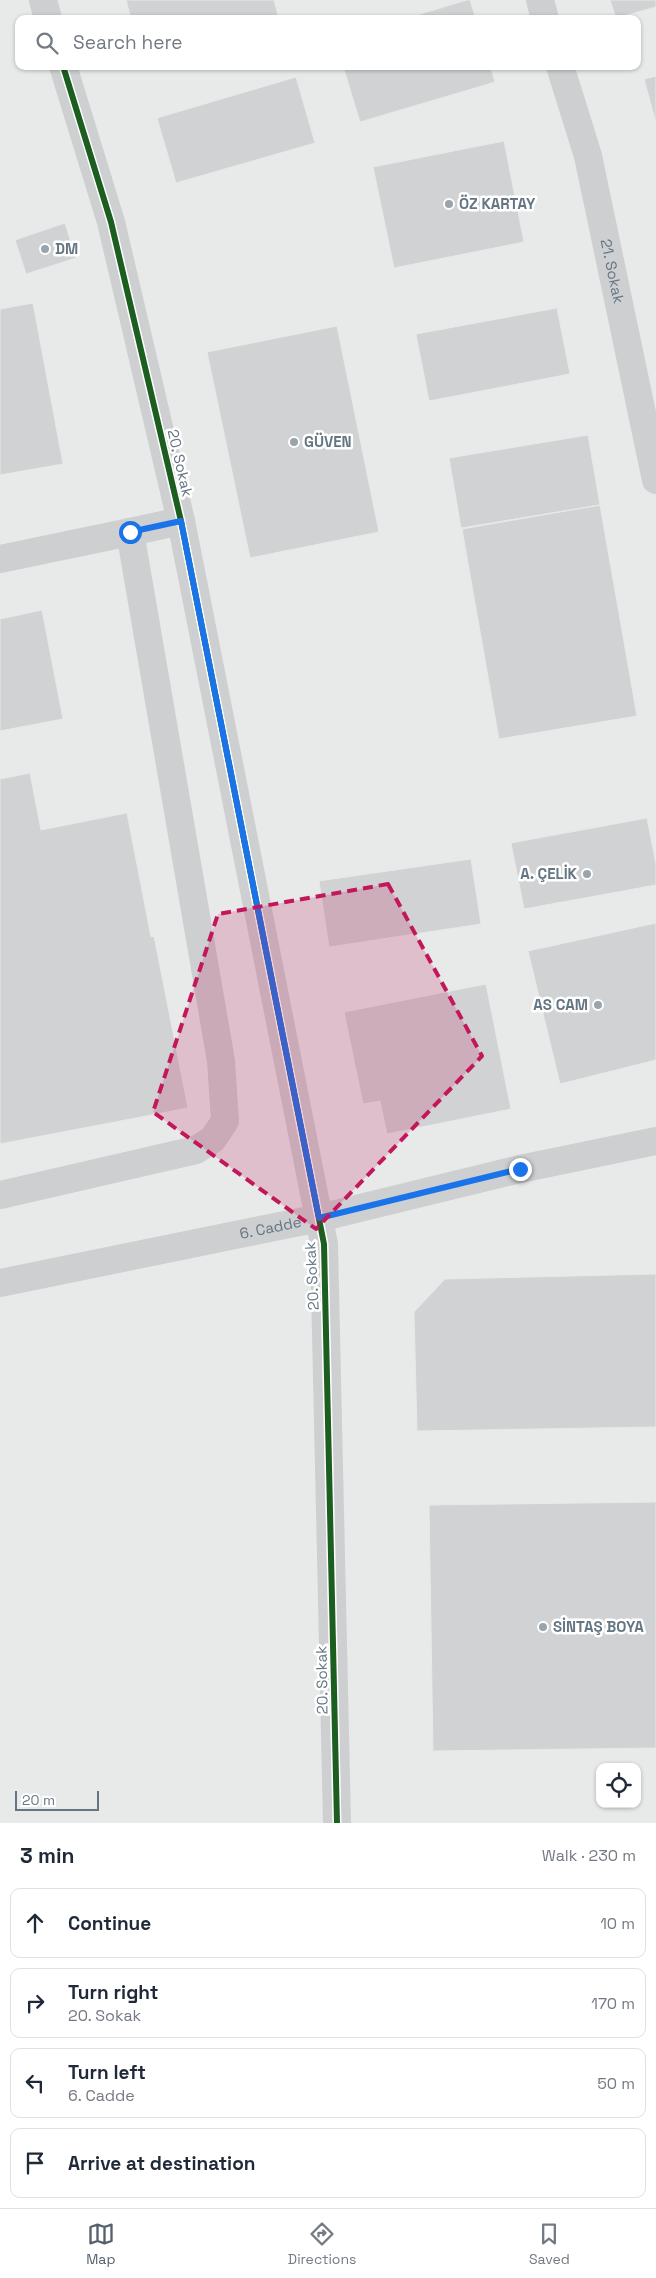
<!DOCTYPE html>
<html lang="en">
<head>
<meta charset="utf-8">
<style>
	body { margin:0; font-family:"Space Grotesk",sans-serif; background:#f2f2f3; color:#1f2937 }
	.controls { position:absolute; right:15px; bottom:15px; display:grid; overflow:hidden; border-radius:10px; box-shadow:0 1px 4px #0004 }
	.controls button { width:45px; height:45px; display:grid; place-items:center; padding:0; border:0; border-bottom:1px solid #e0e1e3; background:#fff; color:#1f2937; font:25px sans-serif }
	.scale { position:absolute; left:15px; bottom:12px; width:84px; box-sizing:border-box; padding-left:5px; border:2px solid #657683; border-top:0; font-size:14px; line-height:18px; white-space:nowrap; color:#657683; -webkit-text-stroke:4px #fff; paint-order:stroke }
	.stop { position:absolute; width:15px; height:15px; margin:-11px; border:4px solid #1a73e8; border-radius:50%; background:#fff }
	.stop.end { background:#1a73e8; border-color:#fff; box-shadow:0 1px 5px #0008 }
	.list { margin:0; padding:0; list-style:none }
	h2 { display:flex; justify-content:space-between; align-items:center; height:65px; margin:0; padding:0 20px; font-size:21px }
	h2 small { font-size:16px; font-weight:400; color:#747a83 }
	.list li { display:grid; grid-template-columns:32px 1fr auto; gap:15px; align-items:center; box-sizing:border-box; height:70px; margin:0 10px 10px; padding:0 10px; border:1px solid #e0e1e3; border-radius:10px }
	.list b { display:block; font-size:19px; white-space:nowrap }
	.list p { margin:0; font-size:16px; white-space:nowrap; color:#747a83 }
	.list em { font-size:16px; font-style:normal; color:#747a83 }
	.icon { flex:none; width:28px; height:28px; fill:none; stroke:currentColor; stroke-width:2; stroke-linecap:round; stroke-linejoin:round }
	.map { position:relative; flex:none; width:656px; height:1823px; overflow:hidden }
	.search { position:absolute; background:#fff; box-shadow:0 1px 4px #0004; left:15px; right:15px; top:15px; height:55px; display:flex; align-items:center; gap:12px; box-sizing:border-box; padding:0 18px; border-radius:10px; color:#747a83; font-size:19px }
	.sheet { height:385px; background:#fff }
	nav { display:flex; justify-content:space-around; align-items:center; box-sizing:border-box; height:70px; border-top:1px solid #e0e1e3; background:#fff; font-size:14px; color:#747a83 }
	nav a { display:grid; justify-items:center; gap:2px }
	nav .on { color:#56606c }
	.map>svg:first-child { display:block }
	.built { fill:#e8e9e9; fill-rule:evenodd }
	.building { fill:#d0d2d3; stroke:#e8e8e8 }
	.lines { fill:none; stroke-linecap:round; stroke-linejoin:round }
	.minor { stroke:#cecfd0; stroke-width:28 }
	.cycleway-casing { stroke:#fff; stroke-width:9 }
	.cycleway { stroke:#1b5e20; stroke-width:6 }
	.route { stroke:#1a73e8; stroke-width:6 }
	.marked { fill:#c2185b; fill-opacity:0.2; stroke:#c2185b; stroke-width:4; stroke-dasharray:10 6; stroke-linejoin:round }
	.poi-dot { fill:#99a4ac; stroke:#fff; stroke-width:2 }
	.labels { text-anchor:middle; stroke-width:5; stroke-linejoin:round; paint-order:stroke }
	.poi-label { font-size:15px; font-weight:bold; fill:#657683; stroke:#fff; text-anchor:start }
	.street-label { font-size:15px; fill:#657683; stroke:#fff }
</style>
</head>
<body>
<div class="map">
<svg width="656" height="1823" viewBox="0 0 656 1823">
	<rect width="100%" height="100%" fill="#f9f9f9"/>
	<path class="built" d="M0,0h656v1823h-656zM19,19h618v47h-618zM600,1767h37v37h-37z"/>
	<path class="building" d="M126,0h148l5,19h-148z
		M467,0h3l6,19h-72z
		M610,0h46v7l-40,11z
		M343,66h147l5,16 -135,40z
		M656,76v47l-12,-44z
		M296,77l19,66 -139,40 -19,-65z
		M504,141l20,101 -130,26 -21,-101z
		M65,223l11,35 -50,16 -11,-34z
		M33,303l30,161 -63,11v-166z
		M557,308l13,66 -141,27 -13,-67z
		M337,326l42,206 -129,26 -43,-206z
		M588,435l12,70 -139,23 -12,-70z
		M600,505l37,211 -138,23 -37,-210z
		M42,610l21,109 -63,12v-112z
		M30,773l11,57 86,-17 24,124 3,-1 34,172 -188,36v-365z
		M647,818l9,46v21l-132,24 -13,-66z
		M471,859l10,65 -152,23 -10,-66z
		M656,923v137l-96,24 -32,-133z
		M486,984l25,125 -124,25 -7,-33 -17,3 -19,-92z
		M656,1274v153l-239,4 -3,-119 31,-33z
		M656,1502v246l-223,3 -4,-246z"/>
	<g class="lines">
		<g class="minor">
			<path d="M43,0l5,19"/>
			<path d="M540,0l5,19"/>
			<path d="M63,66l48,156 70,299 143,723 13,579"/>
			<path id="s1" d="M560,66l28,90 68,324"/>
			<path d="M130,532l51,-11"/>
			<path d="M0,559l130,-27 91,529 4,60 -12,18 -17,11 -196,45"/>
			<path id="s2" d="M0,1283l319,-65 201,-49 136,-28"/>
		</g>
		<defs>
			<path id="cycleway" d="M63,66l48,156 70,299 143,723 13,579"/>
		</defs>
		<use href="#cycleway" class="cycleway-casing"/>
		<use href="#cycleway" class="cycleway"/>
	</g>
	<g class="lines">
		<path class="route" d="M130,532l51,-11 138,697 201,-49"/>
	</g>
	<path class="marked" d="M388,884l94,172 -166,173 -163,-117 65,-198z"/>
	<g class="poi-dot">
		<circle cx="449" cy="204" r="5"/>
		<circle cx="45" cy="249" r="5"/>
		<circle cx="294" cy="442" r="5"/>
		<circle cx="587" cy="874" r="5"/>
		<circle cx="598" cy="1005" r="5"/>
		<circle cx="543" cy="1627" r="5"/>
	</g>
	<g class="labels">
		<g class="poi-label">
			<text x="459" y="209">ÖZ KARTAY</text>
			<text x="55" y="254">DM</text>
			<text x="304" y="447">GÜVEN</text>
			<text x="577" y="879" text-anchor="end">A. ÇELİK</text>
			<text x="588" y="1010" text-anchor="end">AS CAM</text>
			<text x="553" y="1632">SİNTAŞ BOYA</text>
		</g>
		<g class="street-label">
			<text dy="5" stroke="none"><textPath href="#s1" startOffset="212">21. Sokak</textPath></text>
			<text transform="translate(180 463) rotate(77)" y="5">20. Sokak</text>
			<text dy="5" stroke="none"><textPath href="#s2" startOffset="276">6. Cadde</textPath></text>
			<text transform="translate(312 1276) rotate(-93)" y="5">20. Sokak</text>
			<text transform="translate(322 1680) rotate(-91)" y="5">20. Sokak</text>
		</g>
	</g>
</svg>
<div class="controls">
<button><svg class="icon" aria-label="locate" viewBox="0 0 24 24"><circle cx="12" cy="12" r="6"/><path d="M12 2v4M12 18v4M2 12h4M18 12h4"/></svg></button>
</div>
<div class="scale">20 m</div>
<div class="stop" style="left:130px;top:532px"></div>
<div class="stop end" style="left:520px;top:1169px"></div>
<div class="search"><svg class="icon" aria-label="search" viewBox="0 0 24 24"><circle cx="10" cy="10" r="6"/><path d="M15 15l6 6"/></svg>Search here</div>
</div>
<section class="sheet">
<h2>3 min<small>Walk · 230 m</small></h2>
<ul class="list">
<li><svg class="icon" aria-label="ahead" viewBox="0 0 24 24"><path d="M12 20V5M6 11l6-6 6 6"/></svg><div><b>Continue</b></div><em>10 m</em></li>
<li><svg class="icon" aria-label="right" viewBox="0 0 24 24"><path d="M7 20v-9h11M14 6l5 5-5 5"/></svg><div><b>Turn right</b><p>20. Sokak</p></div><em>170 m</em></li>
<li><svg class="icon" aria-label="left" viewBox="0 0 24 24"><path d="M17 20v-9H6M10 6l-5 5 5 5"/></svg><div><b>Turn left</b><p>6. Cadde</p></div><em>50 m</em></li>
<li><svg class="icon" aria-label="arrive" viewBox="0 0 24 24"><path d="M6 21V4h12l-3 4 3 4H6"/></svg><div><b>Arrive at destination</b></div></li>
</ul>
</section>
<nav>
<a class="on"><svg class="icon" aria-label="map" viewBox="0 0 24 24"><path d="M3 6l6-2 6 2 6-2v14l-6 2-6-2-6 2zM9 4v14M15 6v14"/></svg>Map</a>
<a><svg class="icon" aria-label="directions" viewBox="0 0 24 24"><path d="M12 3l9 9-9 9-9-9zM9 14v-3h6M13 9l2 2-2 2"/></svg>Directions</a>
<a><svg class="icon" aria-label="saved" viewBox="0 0 24 24"><path d="M7 4h10v16l-5-4-5 4z"/></svg>Saved</a>
</nav>
</body>
</html>
